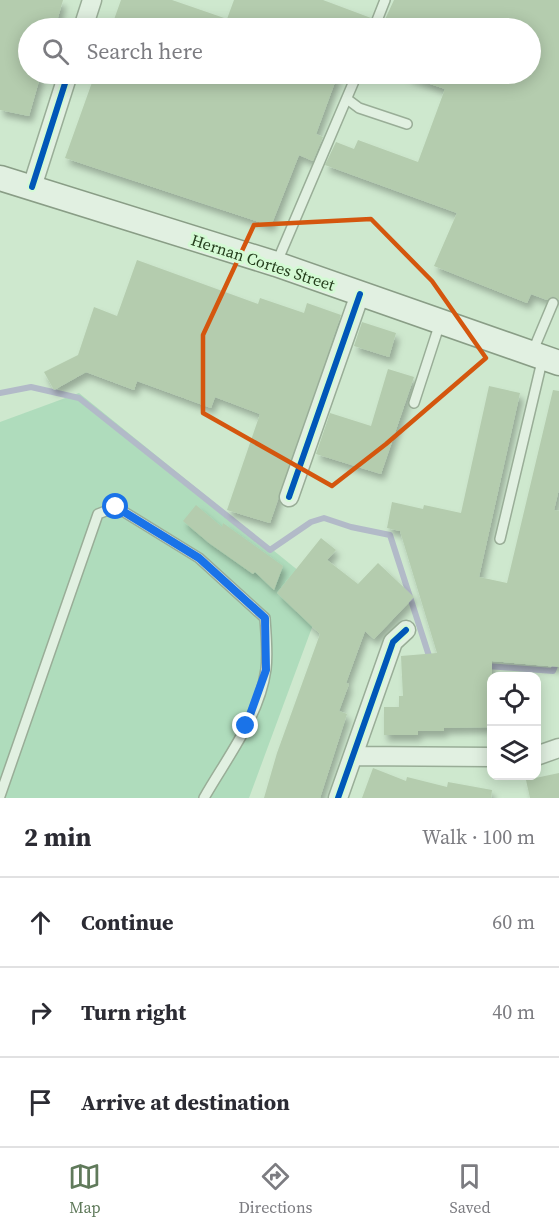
<!DOCTYPE html>
<html lang="en">
<head>
<meta charset="utf-8">
<style>
	body { margin:0; font-family:"Source Serif 4",serif; background:#f2f2f3; color:#2b2b33 }
	.controls { position:absolute; right:18px; bottom:18px; display:grid; overflow:hidden; border-radius:12px; box-shadow:0 3px 15px #0003 }
	.controls button { width:54px; height:54px; display:grid; place-items:center; padding:0; border:0; border-bottom:2px solid #e1e1e2; background:#fff; color:#2b2b33; font:30px sans-serif }
	.stop { position:absolute; width:18px; height:18px; margin:-14px; border:4px solid #1a73e8; border-radius:50%; background:#fff }
	.stop.end { background:#1a73e8; border-color:#fff; box-shadow:0 2px 6px #0008 }
	.list { margin:0; padding:0; list-style:none }
	h2 { display:flex; justify-content:space-between; align-items:center; height:78px; margin:0; padding:0 24px; font-size:26px }
	h2 small { font-size:20px; font-weight:400; color:#7c7c81 }
	.list li { display:grid; grid-template-columns:39px 1fr auto; gap:18px; align-items:center; box-sizing:border-box; height:90px; padding:0 24px; border-top:2px solid #e1e1e2 }
	.list b { display:block; font-size:22px; white-space:nowrap }
	.list em { font-size:20px; font-style:normal; color:#7c7c81 }
	.icon { flex:none; width:33px; height:33px; fill:none; stroke:currentColor; stroke-width:2; stroke-linecap:round; stroke-linejoin:round }
	.map { position:relative; flex:none; width:559px; height:798px; overflow:hidden }
	.search { position:absolute; background:#fff; box-shadow:0 3px 15px #0003; left:18px; right:18px; top:18px; height:66px; display:flex; align-items:center; gap:15px; box-sizing:border-box; padding:0 21px; border-radius:33px; color:#7c7c81; font-size:22px }
	.sheet { height:348px; background:#fff }
	nav { display:flex; justify-content:space-around; align-items:center; box-sizing:border-box; height:84px; border-top:2px solid #e1e1e2; background:#fff; font-size:16px; color:#7c7c81 }
	nav a { display:grid; justify-items:center; gap:3px }
	nav .on { color:#607a5b }
	.map>svg:first-child { display:block }
	.green { fill:#afdcbc }
	.lines { fill:none; stroke-linecap:round; stroke-linejoin:round }
	.stream { stroke:#b2bac8; stroke-width:6 }
	.building { fill:#b4ccae; filter:url(#shadow) }
	.service-casing { stroke:#99ad97; stroke-width:12 }
	.minor-casing { stroke:#99ad97; stroke-width:21 }
	.secondary-casing { stroke:#899d86; stroke-width:27 }
	.service { stroke:#e1f0e1; stroke-width:9 }
	.minor { stroke:#e1f0e1; stroke-width:18 }
	.secondary { stroke:#e1f0e1; stroke-width:24 }
	.cycleway-casing { stroke:#d4fad4; stroke-width:10 }
	.cycleway { stroke:#0057b8; stroke-width:6 }
	.route { stroke:#1a73e8; stroke-width:8 }
	.marked { fill:none; stroke:#d4560e; stroke-width:4.5; stroke-linejoin:round }
	.labels { text-anchor:middle; stroke-width:6; stroke-linejoin:round; paint-order:stroke }
	.street-label { font-size:16px; fill:#253e1d; stroke:#d4fad4 }
</style>
</head>
<body>
<div class="map">
<svg width="559" height="798" viewBox="0 0 559 798">
	<defs>
		<filter id="shadow"><feDropShadow dx="3.5" dy="6" stdDeviation="3" flood-color="#0004"/></filter>
	</defs>
	<rect width="100%" height="100%" fill="#cee8ce"/>
	<path class="green" d="M79,393l257,208 -22,21 -65,176h-249v-376z"/>
	<g class="lines">
		<path class="stream" d="M0,393l31,-6 48,11 191,152 41,-28 13,-4 27,9 39,8 40,124
			M487,666l66,5 6,-15"/>
	</g>
	<path class="building" d="M0,0h63l-8,28h-27v46h13l-12,42 -29,-6z
		M121,0h51l55,19 7,-19h89l48,18 -4,10h-256z
		M394,0h165v300l-6,-4 -6,4 -16,-6 -4,9 -93,-37 23,-53 -132,-48 11,-23 18,7 4,-9 60,22 27,-73 -38,-13v-2h124v-46h-150z
		M95,74h243l-22,60 7,3 -10,24 -14,-6 -28,71 -206,-68z
		M137,260l121,44 2,-6 44,15 3,-10 34,12 -71,208 -43,-13 33,-96 -45,-17 -4,11 -74,-27 -3,9 -48,-18 -32,18 -10,-18 34,-17 16,-48 23,9z
		M362,322l34,11 -7,24 -35,-11z
		M388,369l26,8 -33,97 -65,-20 14,-41 41,13z
		M489,386l31,7 -41,184 28,6 46,-193 6,1v98l-5,21 5,1v156l-67,-6v66l-48,1v3h-26v4h-34v-28h15v-11h4l-2,-40 36,-3 -37,-122 -13,-3 5,-26 31,7 1,-4 37,8z
		M196,505l26,22 1,-4 60,43 -9,24 -19,-18 -2,2 -44,-31 -26,-22z
		M321,538l15,12 -9,10 31,24 20,-21 36,34 -40,42 -9,-8 -19,52 3,1 -10,27 8,3 -27,84h-56l13,-45 43,-119 -43,-41z
		M373,768l33,13 1,-4 40,10 1,-5 44,8 -1,8h-129z
		M559,773v25h-29l-4,-18z"/>
	<g class="lines">
		<defs>
			<path id="service" d="M374,28l11,-28
				M347,99l12,9 48,16
				M277,262l80,-188
				M532,353l21,-50
				M414,403l26,-80
				M500,539l43,-182
				M0,796l98,-282 18,-7 83,51 66,60c1,17 3,35 1,51 -6,47 -40,90 -62,129"/>
			<path id="minor" d="M83,28l9,-28
				M32,187l36,-113
				M289,497l71,-203
				M353,756l139,1
				M536,756l23,-8
				M338,798l55,-156 13,-12"/>
			<path id="secondary" d="M0,178l276,86 283,99"/>
		</defs>
		<use href="#service" class="service-casing"/>
		<use href="#minor" class="minor-casing"/>
		<use href="#secondary" class="secondary-casing"/>
		<use href="#service" class="service"/>
		<use href="#minor" class="minor"/>
		<use href="#secondary" class="secondary"/>
		<defs>
			<path id="cycleway" d="M32,187l36,-113
				M289,497l71,-203
				M338,798l55,-156 13,-12"/>
		</defs>
		<use href="#cycleway" class="cycleway-casing"/>
		<use href="#cycleway" class="cycleway"/>
	</g>
	<g class="lines">
		<path class="route" d="M116,507l83,51 66,60 1,52 -20,56"/>
	</g>
	<path class="marked" d="M371,219l61,62 54,77 -100,86 -54,42 -129,-73v-78l51,-110z"/>
	<g class="labels">
		<g class="street-label">
			<text transform="translate(263 262) rotate(18)" y="6">Hernan Cortes Street</text>
		</g>
	</g>
</svg>
<div class="controls">
<button><svg class="icon" aria-label="locate" viewBox="0 0 24 24"><circle cx="12" cy="12" r="6"/><path d="M12 2v4M12 18v4M2 12h4M18 12h4"/></svg></button>
<button><svg class="icon" aria-label="layers" viewBox="0 0 24 24"><path d="M12 4l9 5-9 5-9-5zM3 14l9 5 9-5"/></svg></button>
</div>
<div class="stop" style="left:116px;top:507px"></div>
<div class="stop end" style="left:246px;top:726px"></div>
<div class="search"><svg class="icon" aria-label="search" viewBox="0 0 24 24"><circle cx="10" cy="10" r="6"/><path d="M15 15l6 6"/></svg>Search here</div>
</div>
<section class="sheet">
<h2>2 min<small>Walk · 100 m</small></h2>
<ul class="list">
<li><svg class="icon" aria-label="ahead" viewBox="0 0 24 24"><path d="M12 20V5M6 11l6-6 6 6"/></svg><div><b>Continue</b></div><em>60 m</em></li>
<li><svg class="icon" aria-label="right" viewBox="0 0 24 24"><path d="M7 20v-9h11M14 6l5 5-5 5"/></svg><div><b>Turn right</b></div><em>40 m</em></li>
<li><svg class="icon" aria-label="arrive" viewBox="0 0 24 24"><path d="M6 21V4h12l-3 4 3 4H6"/></svg><div><b>Arrive at destination</b></div></li>
</ul>
</section>
<nav>
<a class="on"><svg class="icon" aria-label="map" viewBox="0 0 24 24"><path d="M3 6l6-2 6 2 6-2v14l-6 2-6-2-6 2zM9 4v14M15 6v14"/></svg>Map</a>
<a><svg class="icon" aria-label="directions" viewBox="0 0 24 24"><path d="M12 3l9 9-9 9-9-9zM9 14v-3h6M13 9l2 2-2 2"/></svg>Directions</a>
<a><svg class="icon" aria-label="saved" viewBox="0 0 24 24"><path d="M7 4h10v16l-5-4-5 4z"/></svg>Saved</a>
</nav>
</body>
</html>
